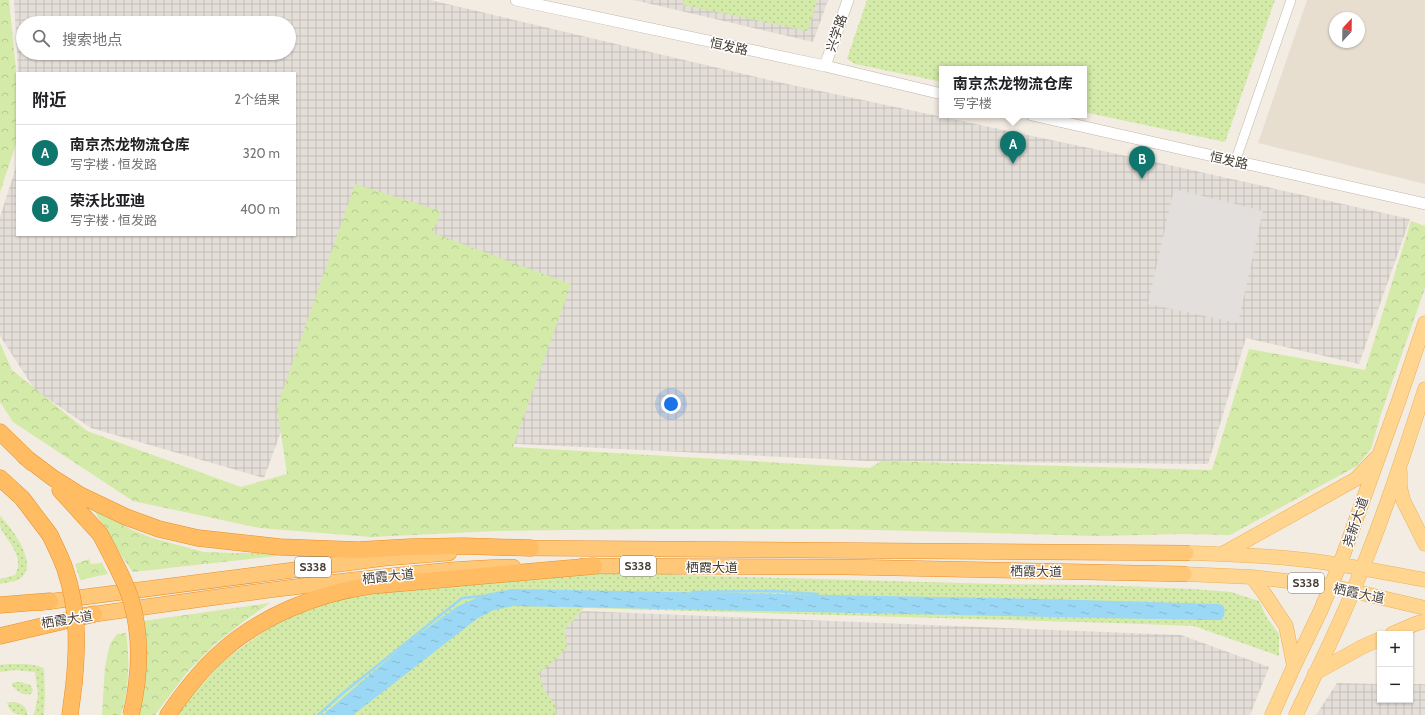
<!DOCTYPE html>
<html lang="zh">
<head>
<meta charset="utf-8">
<style>
	body { margin:0; font-family:Cabin,"Noto Sans SC",sans-serif; background:#f6f6f6; color:#202124 }
	.controls { position:absolute; right:12px; bottom:12px; display:grid; overflow:hidden; border-radius:0px; box-shadow:0 1px 3px #0004 }
	.controls button { width:36px; height:36px; display:grid; place-items:center; padding:0; border:0; border-bottom:1px solid #e0e0e0; background:#fff; color:#202124; font:20px sans-serif }
	.compass { position:absolute; left:1329px; top:12px; width:36px; height:36px; border-radius:50%; background:#fff; box-shadow:0 1px 3px #0004; rotate:22deg }
	.you { position:absolute; left:671px; top:404px; width:14px; height:14px; margin:-10px; border:3px solid #fff; border-radius:50%; background:#1a73e8; box-shadow:0 0 0 6px #1a73e833 }
	.badge { display:grid; place-items:center; width:26px; height:26px; border-radius:50%; background:#0f766e; color:#fff; font-size:13px; font-weight:700 }
	.pin { position:absolute; translate:-50% -33px; filter:drop-shadow(0 1px 2px #0008) }
	.pin::after { content:''; position:absolute; top:21px; width:14px; height:12px; background:inherit; clip-path:polygon(0 0,100% 0,50% 100%) }
	.popup { position:absolute; left:939px; top:66px; width:148px; height:52px; box-sizing:border-box; display:grid; place-content:center; border-radius:0px; background:#fff; filter:drop-shadow(0 1px 3px #0005); font-size:13px; white-space:nowrap; color:#757577 }
	.popup b { font-size:15px; color:#202124 }
	.popup::after { content:''; position:absolute; left:50%; top:100%; margin-left:-8px; border:8px solid transparent; border-top-color:#fff }
	.list { margin:0; padding:0; list-style:none }
	h2 { display:flex; justify-content:space-between; align-items:center; height:52px; margin:0; padding:0 16px; font-size:17px }
	h2 small { font-size:13px; font-weight:400; color:#757577 }
	.list li { display:grid; grid-template-columns:26px 1fr auto; gap:12px; align-items:center; box-sizing:border-box; height:56px; padding:0 16px; border-top:1px solid #e0e0e0 }
	.list b { display:block; font-size:15px; white-space:nowrap }
	.list p { margin:0; font-size:13px; white-space:nowrap; color:#757577 }
	.list em { font-size:13px; font-style:normal; color:#757577 }
	.icon { flex:none; width:22px; height:22px; fill:none; stroke:currentColor; stroke-width:2; stroke-linecap:round; stroke-linejoin:round }
	.map { position:relative; flex:none; width:1425px; height:715px; overflow:hidden }
	.search { position:absolute; background:#fff; box-shadow:0 1px 3px #0004; left:16px; top:16px; width:280px; height:44px; display:flex; align-items:center; gap:10px; box-sizing:border-box; padding:0 14px; border-radius:22px; color:#757577; font-size:15px }
	.panel { position:absolute; background:#fff; box-shadow:0 1px 3px #0004; left:16px; top:72px; width:280px; height:164px; border-radius:0px }
	.map>svg:first-child { display:block }
	.residential { fill:#e7ded0; fill-rule:evenodd }
	.industrial { fill:url(#industrial-grid); fill-rule:evenodd }
	.grass { fill:url(#grass-dots) }
	.forest { fill:url(#forest-crowns) }
	.parking { fill:#e3dfdc }
	.water { fill:url(#water-ripples) }
	.lines { fill:none; stroke-linecap:round; stroke-linejoin:round }
	.stream { stroke:#9ad8f5; stroke-width:2.5 }
	.minor-casing { stroke:#c2b6a8; stroke-width:10 }
	.tertiary-casing { stroke:#c2b6a8; stroke-width:12 }
	.primary-casing { stroke:#ebb158; stroke-width:15 }
	.trunk-casing { stroke:#e78f28; stroke-width:16 }
	.motorway-casing { stroke:#e78f28; stroke-width:17 }
	.minor { stroke:#fff; stroke-width:9 }
	.tertiary { stroke:#fff; stroke-width:11 }
	.primary { stroke:#ffd590; stroke-width:14 }
	.trunk { stroke:#ffc879; stroke-width:15 }
	.motorway { stroke:#ffbc62; stroke-width:16 }
	.motorway-bridge-casing { stroke:#e78f28; stroke-width:17; stroke-linecap:butt }
	.motorway-bridge { stroke:#ffbc62; stroke-width:16 }
	.labels { text-anchor:middle; stroke-width:3; stroke-linejoin:round; paint-order:stroke }
	.shield { fill:#fff; stroke:#7d7670; stroke-width:1 }
	.shield-label { font-size:12px; font-weight:bold; fill:#453c33 }
	.street-label { font-size:13px; fill:#453c33; stroke:#fff }
</style>
</head>
<body>
<div class="map">
<svg width="1425" height="715" viewBox="0 0 1425 715">
	<defs>
		<pattern id="industrial-grid" width="8" height="8" patternUnits="userSpaceOnUse"><rect width="8" height="8" fill="#e4ded8"/><path d="M0 4h8M4 0v8" fill="none" stroke="#c5bfba"/></pattern>
		<pattern id="grass-dots" width="8" height="8" patternUnits="userSpaceOnUse"><rect width="8" height="8" fill="#d3eaa8"/><path d="M2 2h.1M6 6h.1" fill="none" stroke="#b6ca91" stroke-width="1.8" stroke-linecap="round"/></pattern>
		<pattern id="forest-crowns" width="20" height="18" patternUnits="userSpaceOnUse"><rect width="20" height="18" fill="#d3eaa8"/><path d="M2 6a3 3 0 1 1 6 0M12 15a3 3 0 1 1 6 0" fill="none" stroke="#b6ca91"/></pattern>
		<pattern id="water-ripples" width="26" height="14" patternUnits="userSpaceOnUse"><rect width="26" height="14" fill="#9ad8f5"/><path d="M2 4q2-2 4 0t4 0M15 11q2-2 4 0t4 0" fill="none" stroke="#86bad2"/></pattern>
	</defs>
	<rect width="100%" height="100%" fill="#f3ece3"/>
	<path class="residential" d="M1307,0h118v184l-167,-41zM1335,18h24v24h-24z"/>
	<path class="industrial" d="M14,0h416l348,82 391,83 241,54 -51,145 -113,-26 -38,126 -342,-3 -533,-26 -47,-17 -22,60 -173,-50 -56,-38 -35,-54v-119l17,-53v71h278v-162h-277zM23,23h266v30h-266z
		M634,0h194l-15,42z
		M582,611l599,24 88,32 -19,48h-797z
		M1337,683l43,1v16h30v-16h15v31h-109z"/>
	<path class="grass" d="M684,0h133l-9,31 -125,-26z
		M867,0h408l-50,142 -141,-30v-43h-142v13l-87,-18 -8,-5z
		M0,516c11,11 37,45 23,60 -5,6 -15,6 -23,8v-5l15,-4c10,-17 -6,-32 -14,-46 -1,-3 -1,-10 -1,-13z
		M613,571l93,5 293,8 101,1 93,4 38,3 28,9 8,17 12,16v22l-85,-30 -79,-3 -531,-15 -19,21 2,19 -16,16 -12,8 4,16 12,17 1,10h-379l12,-16 34,-38 37,-27 21,-13 53,-20 29,-6 56,-7z
		M10,664c11,0 23,-1 34,4l1,26 -1,21h-10l4,-20 -3,-23 -20,-2 -15,2v-7z
		M16,682h5l9,3 3,5 -2,4c-9,2 -15,-4 -20,-10z
		M10,702c8,0 18,3 17,13 -9,0 -17,-1 -20,-12z"/>
	<path class="forest" d="M0,0h9l8,79v62l-17,51z
		M355,184l86,27 -8,22 138,51 -58,163 357,21 11,-7 331,9 37,-121 116,21 46,-149 14,5v62l-44,126 -10,35 -14,17 -127,69 -49,-1 -82,2 -262,-7h-187l-154,2 -125,6 -111,-9 -127,-27 -120,-79 -13,-20v-59l12,27 75,61 154,56 46,-13 -10,-67z
		M92,507l38,22 22,9 52,14 28,1h43l2,3 -144,16 -15,-21z
		M89,559l2,5 11,-1 6,11 -28,6 -5,-16z
		M270,603l-26,18 -29,23 -27,27 -33,44h-17l5,-94z
		M126,633c4,28 3,55 -5,82h-19l3,-48 5,-23 7,-10z"/>
	<path class="parking" d="M1174,189l89,22 -25,112 -90,-19z"/>
	<path class="water" d="M513,589l532,10 174,5 5,3c1,5 1,9 -3,13h-14l-694,-14 -19,4 -16,8 -125,97h-30l84,-72 51,-37 28,-12z"/>
	<g class="lines">
		<path class="stream" d="M692,592l82,-1 43,3
			M318,715l25,-22 119,-95 21,-2"/>
		<defs>
			<path id="minor" d="M1235,162l56,-162"/>
			<path id="tertiary" d="M516,0l309,66 117,28
				M825,66l23,-66
				M1032,115l393,89"/>
			<path id="primary" d="M1400,472v15l3,13 22,44
				M1186,553c37,1 73,2 110,6 43,4 86,13 129,21
				M1222,554l134,-75 19,-20
				M1184,574l68,3 79,9 94,22
				M1252,577l12,16 22,33 8,40
				M1392,634l23,-10 10,-3
				M1315,673l47,-26 18,-8
				M1272,715l22,-49 26,-54 20,-48 59,-164 26,-77
				M1296,715c19,-41 40,-82 57,-124 28,-66 50,-134 72,-202"/>
			<path id="trunk" d="M519,548l667,5
				M583,566l262,1 339,7
				M38,603l348,-45 63,-5
				M82,616c90,-13 180,-26 271,-36 53,-6 106,-12 160,-13"/>
			<path id="motorway" d="M0,432l32,31
				M24,456l29,22 27,17 46,22 33,12 39,9 82,9 78,3 52,-3 53,-1 68,2
				M0,478l22,20 28,37
				M60,490l40,44 8,15
				M0,605l50,-4
				M0,636l94,-22
				M70,715l4,-31
				M168,715c15,-22 31,-43 51,-61 40,-37 96,-60 150,-68l225,-20"/>
		</defs>
		<use href="#minor" class="minor-casing"/>
		<use href="#tertiary" class="tertiary-casing"/>
		<use href="#primary" class="primary-casing"/>
		<use href="#trunk" class="trunk-casing"/>
		<use href="#motorway" class="motorway-casing"/>
		<use href="#minor" class="minor"/>
		<use href="#tertiary" class="tertiary"/>
		<use href="#primary" class="primary"/>
		<use href="#trunk" class="trunk"/>
		<use href="#motorway" class="motorway"/>
		<defs>
			<path id="motorway-bridge" d="M50,535c5,11 11,22 15,34 13,39 13,74 9,115
				M108,549c8,17 18,33 23,51 11,37 9,77 0,115"/>
		</defs>
		<use href="#motorway-bridge" class="motorway-bridge-casing"/>
		<use href="#motorway-bridge" class="motorway-bridge"/>
	</g>
	<g class="labels">
		<g class="shield">
			<rect x="620" y="556" width="36" height="20" rx="3"/>
			<rect x="295" y="557" width="36" height="20" rx="3"/>
			<rect x="1288" y="573" width="36" height="20" rx="3"/>
		</g>
		<g class="shield-label">
			<text x="638" y="570">S338</text>
			<text x="313" y="571">S338</text>
			<text x="1306" y="587">S338</text>
		</g>
		<g class="street-label">
			<text transform="translate(836 33) rotate(-71)" y="5">兴学路</text>
			<text transform="translate(729 46) rotate(12)" y="5">恒发路</text>
			<text transform="translate(1229 160) rotate(13)" y="5">恒发路</text>
			<text transform="translate(1355 522) rotate(-71)" y="5">尧新大道</text>
			<text x="712" y="572">栖霞大道</text>
			<text transform="translate(1036 571) rotate(1)" y="5">栖霞大道</text>
			<text transform="translate(388 576) rotate(-6)" y="5">栖霞大道</text>
			<text transform="translate(1359 593) rotate(12)" y="5">栖霞大道</text>
			<text transform="translate(67 619) rotate(-9)" y="5">栖霞大道</text>
		</g>
	</g>
</svg>
<div class="controls">
<button>+</button>
<button>−</button>
</div>
<svg class="compass" viewBox="-18 -18 36 36"><path d="M0-13l5 13h-10z" fill="#e53935"/><path d="M0 13l5-13h-10z" fill="#757577"/></svg>
<div class="you"></div>
<div class="pin badge" style="left:1013px;top:164px">A</div>
<div class="popup"><b>南京杰龙物流仓库</b>写字楼</div>
<div class="pin badge" style="left:1142px;top:179px">B</div>
<div class="search"><svg class="icon" aria-label="search" viewBox="0 0 24 24"><circle cx="10" cy="10" r="6"/><path d="M15 15l6 6"/></svg>搜索地点</div>
<section class="panel">
<h2>附近<small>2个结果</small></h2>
<ul class="list">
<li><span class="badge">A</span><div><b>南京杰龙物流仓库</b><p>写字楼 · 恒发路</p></div><em>320 m</em></li>
<li><span class="badge">B</span><div><b>荣沃比亚迪</b><p>写字楼 · 恒发路</p></div><em>400 m</em></li>
</ul>
</section>
</div>
</body>
</html>
